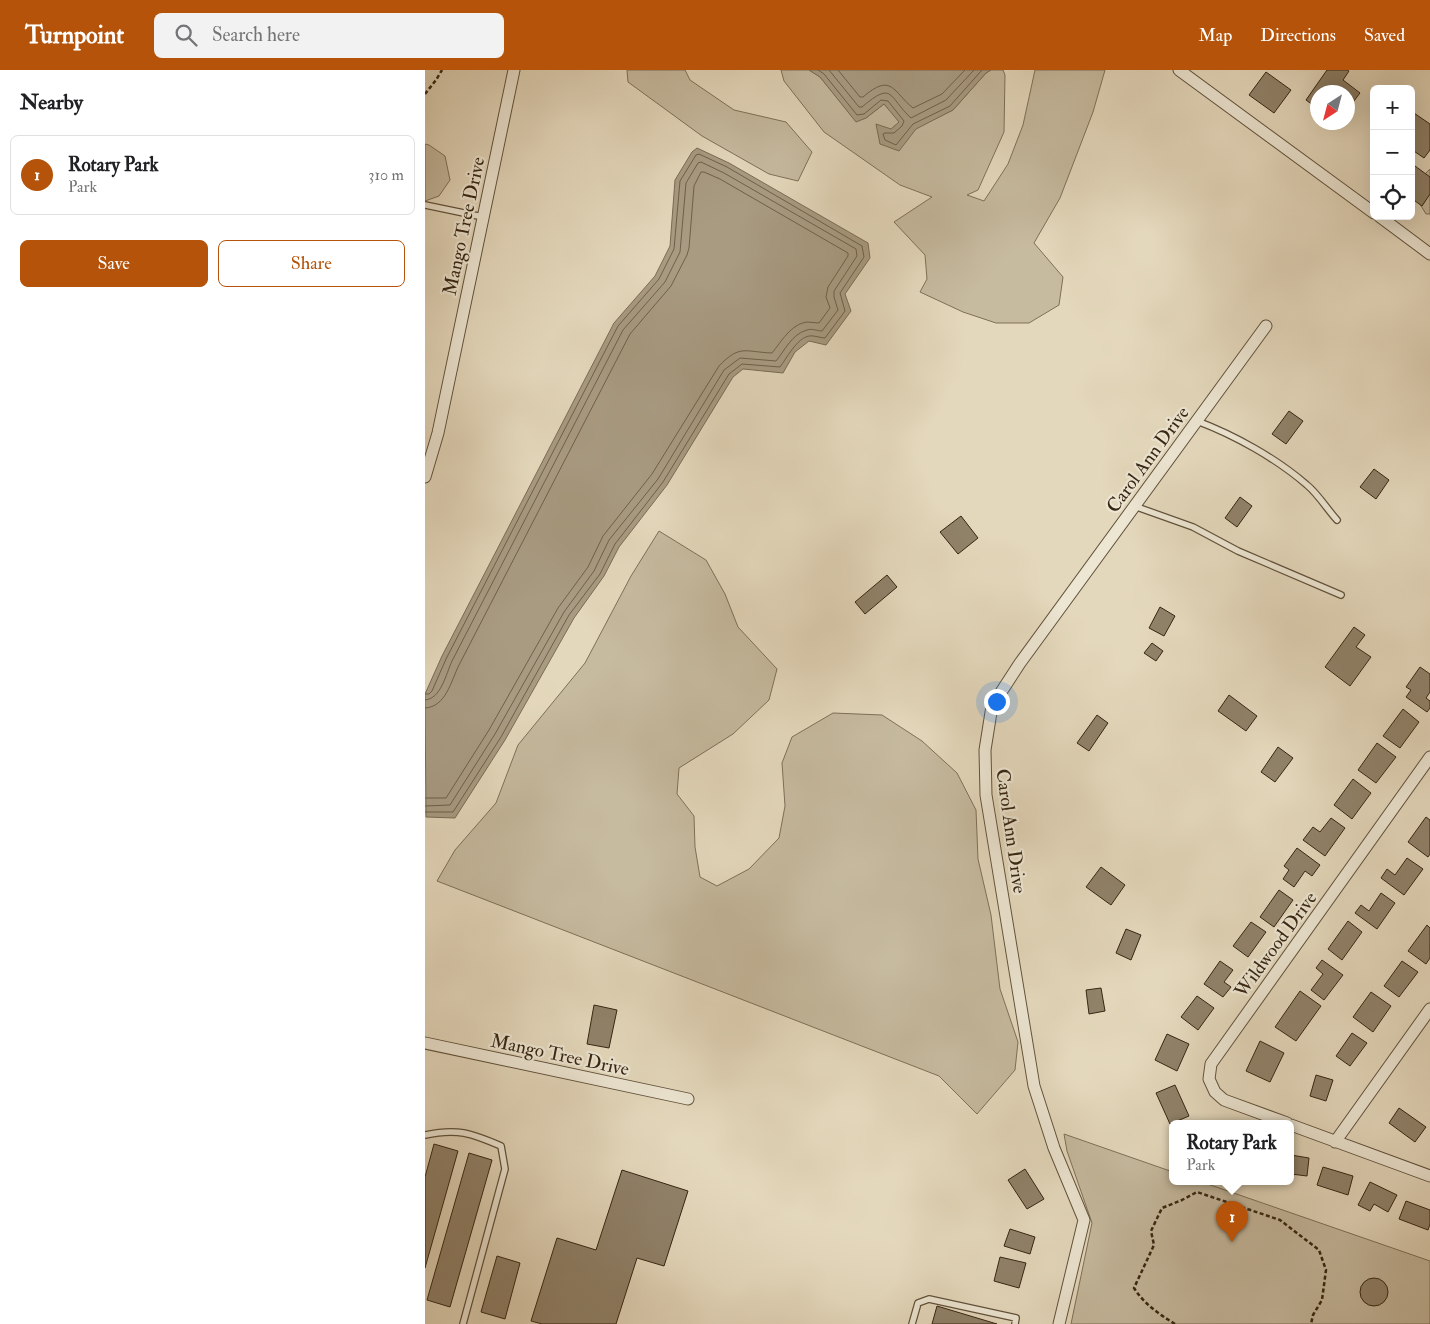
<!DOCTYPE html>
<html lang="en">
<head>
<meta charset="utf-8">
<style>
	body { margin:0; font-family:"IM FELL Double Pica",serif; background:#f2f2f2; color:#202124 }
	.controls { position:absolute; right:15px; top:15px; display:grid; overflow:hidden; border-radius:8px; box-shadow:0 5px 20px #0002 }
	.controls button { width:45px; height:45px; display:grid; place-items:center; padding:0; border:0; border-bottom:1px solid #e0e0e0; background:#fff; color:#202124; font:25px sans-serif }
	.compass { position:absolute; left:885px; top:15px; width:45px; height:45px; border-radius:50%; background:#fff; box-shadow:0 5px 20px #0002; rotate:216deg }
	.you { position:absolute; left:571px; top:631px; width:18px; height:18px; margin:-12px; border:4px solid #fff; border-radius:50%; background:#1a73e8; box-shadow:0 0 0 8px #1a73e833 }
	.badge { display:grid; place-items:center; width:32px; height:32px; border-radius:50%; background:#b45309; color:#fff; font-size:16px; font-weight:700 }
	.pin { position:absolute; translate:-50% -41px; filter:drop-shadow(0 1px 2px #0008) }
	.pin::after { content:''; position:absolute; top:26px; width:18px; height:15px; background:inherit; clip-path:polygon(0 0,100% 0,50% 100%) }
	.popup { position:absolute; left:744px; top:1050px; width:125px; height:65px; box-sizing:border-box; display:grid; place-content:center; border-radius:8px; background:#fff; filter:drop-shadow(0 1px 4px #0005); font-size:16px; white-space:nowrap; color:#757577 }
	.popup b { font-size:19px; color:#202124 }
	.popup::after { content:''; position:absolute; left:50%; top:100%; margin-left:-10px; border:10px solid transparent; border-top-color:#fff }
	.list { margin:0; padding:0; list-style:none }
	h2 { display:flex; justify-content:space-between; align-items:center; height:65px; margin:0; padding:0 20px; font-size:21px }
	h2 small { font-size:16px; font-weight:400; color:#757577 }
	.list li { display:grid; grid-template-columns:32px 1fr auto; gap:15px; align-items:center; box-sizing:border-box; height:80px; margin:0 10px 10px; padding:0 10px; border:1px solid #e0e0e0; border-radius:8px }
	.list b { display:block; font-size:19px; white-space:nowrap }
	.list p { margin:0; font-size:16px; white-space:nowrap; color:#757577 }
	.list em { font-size:16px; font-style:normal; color:#757577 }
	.actions { display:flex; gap:10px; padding:15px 20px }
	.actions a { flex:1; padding:11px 0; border:1px solid #b45309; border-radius:8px; text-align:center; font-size:18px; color:#b45309 }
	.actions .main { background:#b45309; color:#fff }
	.icon { flex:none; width:28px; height:28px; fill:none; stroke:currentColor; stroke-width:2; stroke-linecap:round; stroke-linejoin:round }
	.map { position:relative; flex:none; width:1005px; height:1254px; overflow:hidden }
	header { display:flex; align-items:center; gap:30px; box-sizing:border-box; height:70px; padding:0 25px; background:#b45309; color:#fff }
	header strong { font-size:24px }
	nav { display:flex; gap:28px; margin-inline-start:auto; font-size:18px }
	.search { width:350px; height:45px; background:#f2f2f2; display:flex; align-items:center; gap:12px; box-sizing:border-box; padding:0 18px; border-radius:8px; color:#757577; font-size:19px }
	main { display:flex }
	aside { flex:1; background:#fff }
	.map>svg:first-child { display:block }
	.green { fill:#c6ba9f; stroke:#7e7058 }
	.water { fill:#a89b82; stroke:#7a6c55 }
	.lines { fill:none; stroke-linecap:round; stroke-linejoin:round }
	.shore { stroke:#6e604a; stroke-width:1 }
	.building { fill:#90826a; stroke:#352512 }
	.lane-casing { stroke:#61523c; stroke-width:8 }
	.street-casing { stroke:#61523c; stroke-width:13 }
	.path { stroke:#352512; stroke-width:2.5; stroke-dasharray:4 2.5; stroke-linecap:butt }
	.lane { stroke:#ede6d3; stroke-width:5.5 }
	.street { stroke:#ede6d3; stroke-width:11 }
	.labels { text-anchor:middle; stroke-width:4.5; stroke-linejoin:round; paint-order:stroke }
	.street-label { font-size:19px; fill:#352512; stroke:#ede6d3 }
</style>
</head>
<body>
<header>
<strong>Turnpoint</strong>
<div class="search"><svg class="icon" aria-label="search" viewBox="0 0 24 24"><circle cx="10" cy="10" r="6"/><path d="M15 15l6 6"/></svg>Search here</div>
<nav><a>Map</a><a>Directions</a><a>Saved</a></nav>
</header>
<main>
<aside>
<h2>Nearby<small></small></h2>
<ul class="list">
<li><span class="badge">1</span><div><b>Rotary Park</b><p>Park</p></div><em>310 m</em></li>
</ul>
<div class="actions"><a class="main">Save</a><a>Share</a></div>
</aside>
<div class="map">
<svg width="1005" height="1254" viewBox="0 0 1005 1254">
	<rect width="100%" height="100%" fill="#e4d8bc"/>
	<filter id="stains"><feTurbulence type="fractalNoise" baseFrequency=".004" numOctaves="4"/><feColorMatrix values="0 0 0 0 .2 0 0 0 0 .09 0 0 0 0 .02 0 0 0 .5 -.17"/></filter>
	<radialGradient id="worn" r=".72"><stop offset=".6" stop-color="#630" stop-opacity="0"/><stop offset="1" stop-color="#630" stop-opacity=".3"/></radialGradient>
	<path class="green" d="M202,0h58l5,10 44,30 52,12 26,30 -14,29 -29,-7 -67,-38 -74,-54z
		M356,0h28l11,7 36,44 10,-3 18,-14 16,18 -9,7 -11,15 36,-16 37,-18 33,-37 5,-3h12l2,5 -1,57 -26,58 -11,5 17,6 24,-37 15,-39 12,-55h70l-12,42 -33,86 -26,45 29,34 -4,28 -30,18h-33l-33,-11 -43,-20 7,-13 -2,-24 -31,-33 38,-25 -32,-12 -76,-53 -40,-51z
		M0,74l4,1 16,11 5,24 -11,16 -14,5z
		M1005,99v45h-4l-11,-18 9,-21z
		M234,461l47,29 19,34 13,33 39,42 -8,31 -36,34 -54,34 -2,26 17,22 1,31 5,30 17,9 32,-17 30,-31 6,-32 -3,-43 10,-26 41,-24 49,2 40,26 35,32 19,37 2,49 13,56 9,74 18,53 -3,28 -38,44 -38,-38 -502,-195 18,-31 41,-47 22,-58 67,-82 46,-87z
		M639,1064l109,38v9h26l231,80v63h-359l21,-101 -25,-72z"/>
	<path class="water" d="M384,0h182l-5,3 -33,37 -37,19 -17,22 -19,-7 -4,-20 15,5 8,-7 -15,-18 -18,14 -10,4 -36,-45z
		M272,78l32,15 139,80 2,15 -25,36 6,17 -25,34 -17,-4 -14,11 -12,21 -40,-4 -10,8 -66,108 -48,62 -15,29 -30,42 -69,122 -50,78 -29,-1 -1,-123 17,-38 172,-333 41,-47 15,-30 5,-66 17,-28z"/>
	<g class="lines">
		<path class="shore" d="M393,0l6,4 33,41 7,-1 17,-14 7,1 16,20 -2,5 -8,7h-9l-2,1 2,6 11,5 17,-21 37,-18 32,-36
			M404,0l30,37h3c32,-27 26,-10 49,11l35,-18 28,-30
			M413,0l22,27h3c29,-25 30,-5 50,11l29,-14 23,-24
			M0,624h4l3,-3 14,-32 172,-333 41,-47 15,-30 6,-68 16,-26 3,-1 28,13 135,79 2,11 -24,36 5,18 -20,27c-5,0 -11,-3 -16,-2 -12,2 -23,23 -29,31l-38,-3 -13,10 -66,108 -48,62 -15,30 -31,41 -68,122 -48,75h-28
			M0,630c16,-1 21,-26 27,-39l171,-331 42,-48 15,-30 6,-69 12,-20 3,-1 23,11 132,76 1,7 -23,35v6l4,13 -16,21c-5,0 -10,-3 -15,-1 -15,4 -22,20 -31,31l-36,-3 -16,12 -66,109 -49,61 -15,31 -30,41 -69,122 -45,71 -25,1
			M0,638c21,-1 26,-27 34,-43l171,-331 41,-48 16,-31 2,-7 5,-62 7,-14h3l16,7 128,74v3l-20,31 -2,10 4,11 -11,15c-4,0 -8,-1 -12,-1 -16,2 -26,20 -35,31 -27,-1 -32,-9 -53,13l-67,108 -49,62 -15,31 -30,41 -69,122 -43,68h-21"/>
	</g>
	<path class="building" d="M902,0h20l2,1 -6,9 17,13 -13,17v-18h-30v16l-11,-8z
		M841,2l25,18 -17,23 -25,-18z
		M986,41l19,13v26l-6,8 -13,-9z
		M990,96l15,11v17l-8,12 -11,-8v-26z
		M864,341l14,10 -17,23 -14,-10z
		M949,399l15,11 -13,19 -16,-12z
		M815,427l12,9 -15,21 -12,-9z
		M536,446l17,22 -20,16 -18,-22z
		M462,505l10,12 -32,27 -10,-12z
		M735,537l15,9 -11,20 -15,-8z
		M929,557l11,8 -9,12 15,10 -21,29 -25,-19z
		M727,573l11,8 -7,10 -12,-8z
		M995,597l10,7v18l-4,6 4,3v7l-3,4 -21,-15 5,-7 -5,-3z
		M804,625l28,21 -11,15 -28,-20z
		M978,639l16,13 -19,26 -17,-12z
		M672,645l11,8 -19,28 -12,-8z
		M952,673l19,14 -20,26 -18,-13z
		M853,677l15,11 -18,24 -14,-10z
		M928,709l18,14 -19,26 -18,-14z
		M1001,747l4,3v34l-2,3 -20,-15z
		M906,748l14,10 -20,28 -22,-16 10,-13 7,5z
		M872,778l23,17 -8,11 -7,-5 -11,16 -11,-8 6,-9 -5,-4z
		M982,788l16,11 -19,26 -23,-17 6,-9 8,6z
		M676,797l24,18 -14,20 -25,-18z
		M854,820l14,10 -19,27 -14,-10z
		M956,823l14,10 -18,26 -22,-16 6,-8 8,6z
		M923,851l14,11 -20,28 -14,-11z
		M826,852l15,10 -18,25 -15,-11z
		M1002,855l3,3v30l-4,6 -18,-13z
		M701,859l15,6 -10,25 -15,-7z
		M897,890l21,15 -19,25 -13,-10 12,-16 -7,-6z
		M795,891l13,9 -9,12 7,5 -8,10 -19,-13z
		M977,891l16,11 -19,25 -15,-11z
		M676,918l4,23 -16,3 -3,-24z
		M875,921l21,15 -25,35 -21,-14z
		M946,922l20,14 -18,26 -20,-15z
		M772,926l17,12 -16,22 -17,-13z
		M169,935l23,5 -8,38 -22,-4z
		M927,963l15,10 -17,23 -14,-10z
		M742,964l22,10 -12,27 -22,-11z
		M835,971l24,12 -14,29 -24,-11z
		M891,1005l17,5 -7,21 -16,-5z
		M750,1015l14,31 -19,8 -14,-31z
		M974,1038l27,19 -11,15 -26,-19z
		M9,1074l24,7 -33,117v-91z
		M44,1083l23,7 -42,147 -23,-7z
		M866,1085l18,3 -2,18 -16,-2z
		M898,1097l30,9 -5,19 -31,-10z
		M600,1099l19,30 -17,10 -19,-29z
		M197,1100l66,21 -24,75 -27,-8 -21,66h-74l-11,-3 26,-83 39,12z
		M945,1112l27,13 -9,17 -14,-8 -4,7 -12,-6z
		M981,1131l24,9v14l-2,6 -29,-11z
		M585,1159l25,8 -5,17 -26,-8z
		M72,1186l23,7 -15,56 -24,-7z
		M575,1187l26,6 -7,25 -25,-7z
		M935 1222a14 14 0 1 1 28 0a14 14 0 1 1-28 0Z
		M512,1236l60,18h-65z"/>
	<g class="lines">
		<defs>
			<path id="lane" d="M0,135l58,12
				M772,351c37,14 79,37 110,64 11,9 20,24 30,35
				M709,436l59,21 45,24 103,44
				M0,1065c32,-7 46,-2 76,11l4,23 -42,155
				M487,1254l6,-21 11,-4 87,19 -1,6"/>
			<path id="street" d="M754,0l195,143
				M954,146l51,38
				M0,407l13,-44 76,-363
				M0,973l263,56
				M862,1053l-63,-23 -9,-8 -6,-13 2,-15 219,-307
				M866,1055l139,51
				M910,1072l95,-133
				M634,1254l25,-104 -30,-72 -20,-62 -48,-291 -1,-45 7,-44 28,-43 246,-337"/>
		</defs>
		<use href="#lane" class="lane-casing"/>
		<use href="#street" class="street-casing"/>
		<path class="path" d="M0,24l11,-14 6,-10
			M750,1254c-16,-10 -31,-20 -41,-36l20,-43 -3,-14 11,-23 20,-8 15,-8 83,28 39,30 7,20 -4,30 -9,15 -2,9"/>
		<use href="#lane" class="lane"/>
		<use href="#street" class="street"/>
	</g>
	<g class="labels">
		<g class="street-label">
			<text transform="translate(38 156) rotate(-78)" y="7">Mango Tree Drive</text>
			<text transform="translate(722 389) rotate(-54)" y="7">Carol Ann Drive</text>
			<text transform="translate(587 761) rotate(82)" y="7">Carol Ann Drive</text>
			<text transform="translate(850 874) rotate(-54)" y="7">Wildwood Drive</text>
			<text transform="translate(135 984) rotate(12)" y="7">Mango Tree Drive</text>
		</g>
	</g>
	<rect width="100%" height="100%" filter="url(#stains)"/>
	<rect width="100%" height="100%" fill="url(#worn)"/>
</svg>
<div class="controls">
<button>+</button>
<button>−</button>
<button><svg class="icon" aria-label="locate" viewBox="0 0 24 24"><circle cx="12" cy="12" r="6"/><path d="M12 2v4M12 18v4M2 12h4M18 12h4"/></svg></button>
</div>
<svg class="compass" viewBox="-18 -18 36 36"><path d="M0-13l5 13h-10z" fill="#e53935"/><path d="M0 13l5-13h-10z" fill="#757577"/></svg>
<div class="you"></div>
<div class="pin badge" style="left:807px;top:1172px">1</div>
<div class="popup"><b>Rotary Park</b>Park</div>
</div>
</main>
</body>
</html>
